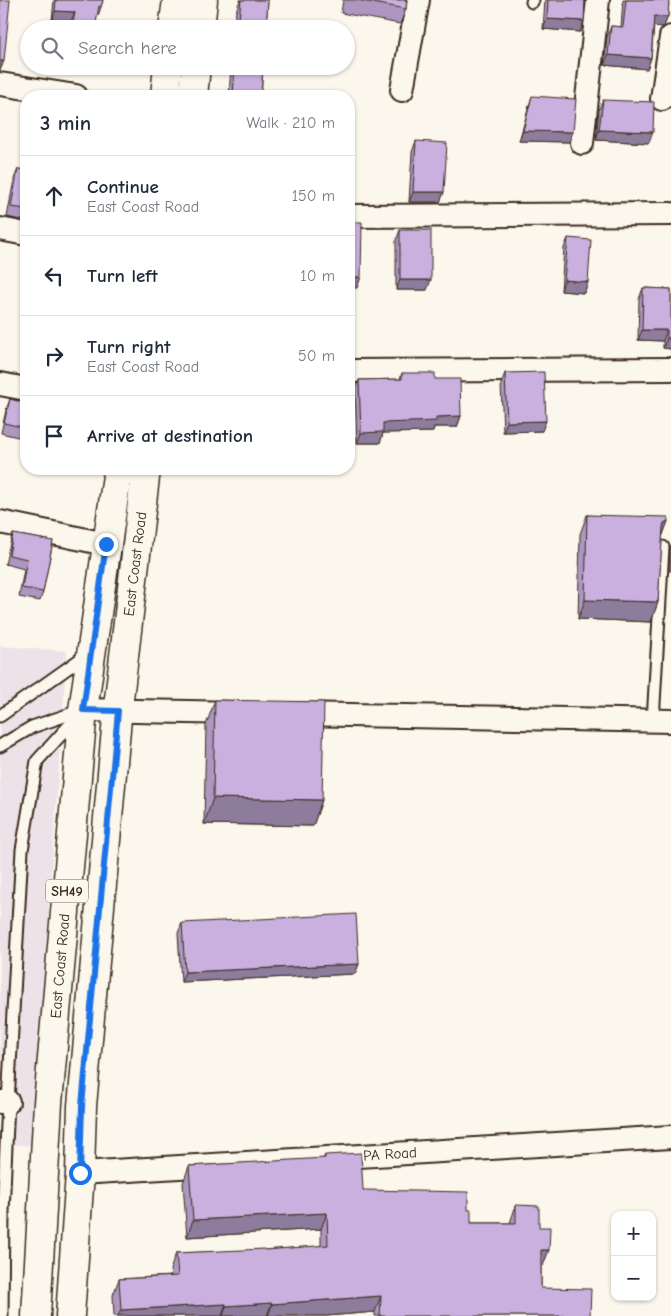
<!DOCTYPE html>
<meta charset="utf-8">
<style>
body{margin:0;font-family:"Comic Neue",sans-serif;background:#f2f2f3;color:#1f2937}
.controls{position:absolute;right:15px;bottom:15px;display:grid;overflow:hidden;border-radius:10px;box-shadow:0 1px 4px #0004}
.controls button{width:45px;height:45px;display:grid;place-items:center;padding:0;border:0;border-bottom:1px solid #e0e1e3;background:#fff;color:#1f2937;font:25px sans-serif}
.stop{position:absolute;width:15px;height:15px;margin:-11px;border:4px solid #1a73e8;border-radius:50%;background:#fff}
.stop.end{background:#1a73e8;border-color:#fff;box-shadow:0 1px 5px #0008}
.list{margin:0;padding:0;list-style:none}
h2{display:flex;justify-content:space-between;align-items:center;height:65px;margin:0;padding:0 20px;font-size:21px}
h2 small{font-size:16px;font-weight:400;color:#747a83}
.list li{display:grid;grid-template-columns:32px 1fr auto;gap:15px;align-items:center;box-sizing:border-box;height:80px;padding:0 20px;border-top:1px solid #e0e1e3}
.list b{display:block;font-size:19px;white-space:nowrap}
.list p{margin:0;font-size:16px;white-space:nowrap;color:#747a83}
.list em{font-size:16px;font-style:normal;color:#747a83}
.icon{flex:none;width:28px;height:28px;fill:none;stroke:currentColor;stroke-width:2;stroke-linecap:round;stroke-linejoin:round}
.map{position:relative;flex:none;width:671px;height:1316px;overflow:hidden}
.search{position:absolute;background:#fff;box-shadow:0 1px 4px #0004;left:20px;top:20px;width:335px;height:55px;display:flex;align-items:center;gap:12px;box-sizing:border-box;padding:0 18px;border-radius:28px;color:#747a83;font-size:19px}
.panel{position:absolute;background:#fff;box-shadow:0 1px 4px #0004;left:20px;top:90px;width:335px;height:385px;border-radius:20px}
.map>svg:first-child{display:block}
</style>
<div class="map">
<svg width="671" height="1316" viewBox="0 0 671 1316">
<rect width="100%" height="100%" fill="#fbf7ec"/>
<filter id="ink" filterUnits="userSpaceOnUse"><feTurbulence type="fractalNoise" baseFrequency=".02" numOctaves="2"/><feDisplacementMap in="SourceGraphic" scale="10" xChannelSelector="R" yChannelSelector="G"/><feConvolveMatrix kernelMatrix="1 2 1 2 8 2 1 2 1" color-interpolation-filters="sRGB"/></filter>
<g filter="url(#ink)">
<polygon fill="#ece2e8" points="0,646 67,651 32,1146 0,1143"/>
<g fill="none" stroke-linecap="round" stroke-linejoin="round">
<g stroke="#3b2a1e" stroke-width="15">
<g id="service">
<polyline points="532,2 533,0"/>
<polyline points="0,716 89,653"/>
<polyline points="653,721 663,547"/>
<polyline points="0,746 32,727 82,710"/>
<polyline points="2,1316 3,1212 8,1102 22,850 37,761 77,717"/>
</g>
</g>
<g stroke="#3b2a1e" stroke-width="26">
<g id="minor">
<polyline points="0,84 76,96"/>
<polyline points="402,90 418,0"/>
<polyline points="662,99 671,37"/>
<polyline points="582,143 598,0"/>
<polyline points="349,216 671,214"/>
<polyline points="0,229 26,234"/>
<polyline points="349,371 671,369"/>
<polyline points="0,384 26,389"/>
<polyline points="0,522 106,544"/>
<polyline points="83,710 240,713"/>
<polyline points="294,714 671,721"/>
<polyline points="0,1102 8,1102"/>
<polyline points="80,1173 671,1137"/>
</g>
</g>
<g stroke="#3b2a1e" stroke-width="31">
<g id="primary">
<polyline points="173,29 177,0"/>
<polyline points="200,29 203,0"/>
<polyline points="165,96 168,66"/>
<polyline points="193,96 196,66"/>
<polyline points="36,1316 48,1103 83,710 118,469"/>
<polyline points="70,1316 80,1173 82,1106 118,707 146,469"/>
</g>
</g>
<use href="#service" stroke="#fbf7ec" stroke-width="11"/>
<use href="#minor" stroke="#fbf7ec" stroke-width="22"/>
<use href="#primary" stroke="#fbf7ec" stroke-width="28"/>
</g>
<g fill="#ad97c0" stroke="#3b2a1e">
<polygon points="54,0 103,0 101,7 98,16 97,15 95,29 70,29 71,21 52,20"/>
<polygon points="240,0 268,0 266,29 234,29 236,11"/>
<polygon points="343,0 407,0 406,9 400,24 341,13"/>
<polygon points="545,0 585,0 580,32 543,29"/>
<polygon points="623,0 669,0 668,16 664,26 663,27 654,26 651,58 647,69 604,65 607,37 611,26 621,27"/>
<polygon points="231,66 263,66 261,96 229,96"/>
<polygon points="532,96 569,142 519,141 529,106"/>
<polygon points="603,100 649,143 596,140 599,110"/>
<polygon points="416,141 444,192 440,202 409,202 412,152"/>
<polygon points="18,169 26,170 26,221 7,217 14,179"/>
<polygon points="400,230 427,290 396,290 396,241"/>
<polygon points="568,238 588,282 584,293 561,291 564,248"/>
<polygon points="643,288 671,289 671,349 663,348 663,341 638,340 639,299"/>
<polygon points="402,373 435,379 461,416 457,427 434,427 433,432 383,433 380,443 357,443 355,390 359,380 400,379"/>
<polygon points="505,373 542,431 503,432 501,384"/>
<polygon points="10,399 26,403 26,439 1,433 6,410"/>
<polygon points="587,515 668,521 662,537 658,602 651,622 578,619 580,534"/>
<polygon points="13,534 53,541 43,592 40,601 19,597 24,569 5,564 10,543"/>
<polygon points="671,545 671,571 669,571 670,547"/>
<polygon points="215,700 322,800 313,826 204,824 206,725"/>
<polygon points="182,923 359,964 355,974 181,982 178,933"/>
<polygon points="325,1155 363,1190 468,1210 471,1223 510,1223 516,1205 539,1227 543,1266 541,1266 541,1288 590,1316 375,1316 375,1312 327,1316 114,1316 113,1295 119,1279 171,1276 170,1270 176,1253 265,1250 321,1246 321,1229 187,1237 183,1183 189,1166 323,1159"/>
</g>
<g fill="#8d7b9c" stroke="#3b2a1e">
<polygon points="55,11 75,12 71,21 52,20"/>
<polygon points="654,16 668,16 664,26 663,27 651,26"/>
<polygon points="547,19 584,21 580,32 543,29"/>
<polygon points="608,55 651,58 647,69 604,65"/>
<polygon points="0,61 4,61 0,71"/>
<polygon points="599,130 653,132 649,143 596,140"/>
<polygon points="523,131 573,132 569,142 519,141"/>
<polygon points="413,192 444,192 440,202 409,202"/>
<polygon points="349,277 361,277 357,288 349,288"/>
<polygon points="400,280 431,280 427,290 396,290"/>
<polygon points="564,280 588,282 584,293 561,291"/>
<polygon points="642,330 667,330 663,341 638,340"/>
<polygon points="667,338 671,338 671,349 663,348"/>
<polygon points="461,416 457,427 434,427 433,432 383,433 380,443 357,443 361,433 383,423 436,417"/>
<polygon points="546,421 542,431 503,432 507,422"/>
<polygon points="668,521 661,540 657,543 664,523"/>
<polygon points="585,600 658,602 651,622 578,619"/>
<polygon points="213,798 322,800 313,826 204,824"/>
<polygon points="359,964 355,974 181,982 185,972"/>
<polygon points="327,1213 321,1229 187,1237 193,1220"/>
<polygon points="541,1250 549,1250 543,1266 535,1266"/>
<polygon points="381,1296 375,1312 327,1316 268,1316 272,1304"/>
<polygon points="272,1303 267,1316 223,1316 226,1306"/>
<polygon points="226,1304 222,1316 118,1316 121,1310"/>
</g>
<g fill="#c9b0df" stroke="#3b2a1e">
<polygon points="0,0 10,0 4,61 0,61"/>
<polygon points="56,0 103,0 101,7 99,6 95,29 72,29 75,12 55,11"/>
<polygon points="241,0 268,0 266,29 238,29"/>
<polygon points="357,0 407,0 406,9"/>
<polygon points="548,0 585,0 584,21 547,19"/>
<polygon points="626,0 669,0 668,16 666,17 654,16 651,58 608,55 611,26 623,27"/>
<polygon points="235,66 263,66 261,96 233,96"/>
<polygon points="43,95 54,96 43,96"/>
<polygon points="532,96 576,99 573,132 523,131"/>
<polygon points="603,100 654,102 653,132 599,130"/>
<polygon points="416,141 447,143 444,192 413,192"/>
<polygon points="18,169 26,170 26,209 11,207"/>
<polygon points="349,222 362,222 361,277 349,277"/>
<rect x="400" y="230" width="31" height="50"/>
<polygon points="568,238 591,240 588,282 564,280"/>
<polygon points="643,288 671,289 671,338 667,338 667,330 642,330"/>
<polygon points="544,372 546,421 507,422 505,373"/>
<polygon points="402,373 435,373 435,379 460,379 461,416 436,417 436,421 383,423 383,432 361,433 359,380 402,379"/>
<polygon points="10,399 26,403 26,428 4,423"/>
<polygon points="587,515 668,517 668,521 664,523 663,527 658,602 585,600"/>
<polygon points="13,534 53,541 43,592 22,588 27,559 9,555"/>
<polygon points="215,700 324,702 322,800 213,798"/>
<polygon points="356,914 359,964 185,972 182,923"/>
<polygon points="361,1153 363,1190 468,1192 468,1210 471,1210 471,1223 516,1223 516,1205 539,1206 539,1227 550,1227 549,1250 541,1250 541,1288 591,1289 590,1316 380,1316 381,1296 272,1304 272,1303 226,1306 226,1304 121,1310 119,1279 178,1276 176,1253 265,1249 265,1250 328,1245 327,1213 193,1220 189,1166 325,1158 325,1155"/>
</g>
</g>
<g fill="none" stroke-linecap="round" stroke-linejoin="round" filter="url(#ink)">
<polyline stroke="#1a73e8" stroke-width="6" points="80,1173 82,1106 118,711 83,710 106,544"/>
</g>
<g text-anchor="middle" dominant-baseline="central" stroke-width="4" stroke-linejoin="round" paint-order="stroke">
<rect fill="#fbf7ec" stroke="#75685c" stroke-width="1" x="46" y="879.5" width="42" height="23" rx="4"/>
<g font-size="14" font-weight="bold" fill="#3b2a1e">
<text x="67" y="891">SH49</text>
</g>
<g font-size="15" fill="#3b2a1e" stroke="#fbf7ec">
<text transform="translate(135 564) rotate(-83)">East Coast Road</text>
<text transform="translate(60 966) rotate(-85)">East Coast Road</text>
<text transform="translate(390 1154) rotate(-4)">PA Road</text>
</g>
</g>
</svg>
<div class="controls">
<button>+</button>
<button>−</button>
</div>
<div class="stop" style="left:80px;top:1173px"></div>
<div class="stop end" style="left:106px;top:544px"></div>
<div class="search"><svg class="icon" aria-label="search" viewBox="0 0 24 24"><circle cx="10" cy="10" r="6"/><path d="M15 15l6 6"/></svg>Search here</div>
<section class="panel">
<h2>3 min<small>Walk · 210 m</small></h2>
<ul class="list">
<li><svg class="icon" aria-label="ahead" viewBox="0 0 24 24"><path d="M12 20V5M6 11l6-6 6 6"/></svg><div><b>Continue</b><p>East Coast Road</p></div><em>150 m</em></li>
<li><svg class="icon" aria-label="left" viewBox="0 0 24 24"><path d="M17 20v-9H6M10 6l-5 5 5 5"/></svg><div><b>Turn left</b></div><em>10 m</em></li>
<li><svg class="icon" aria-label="right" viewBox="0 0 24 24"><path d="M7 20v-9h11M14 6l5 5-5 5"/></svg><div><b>Turn right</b><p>East Coast Road</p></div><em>50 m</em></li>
<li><svg class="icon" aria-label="arrive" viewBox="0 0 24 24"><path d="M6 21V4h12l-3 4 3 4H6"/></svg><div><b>Arrive at destination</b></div></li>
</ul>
</section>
</div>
